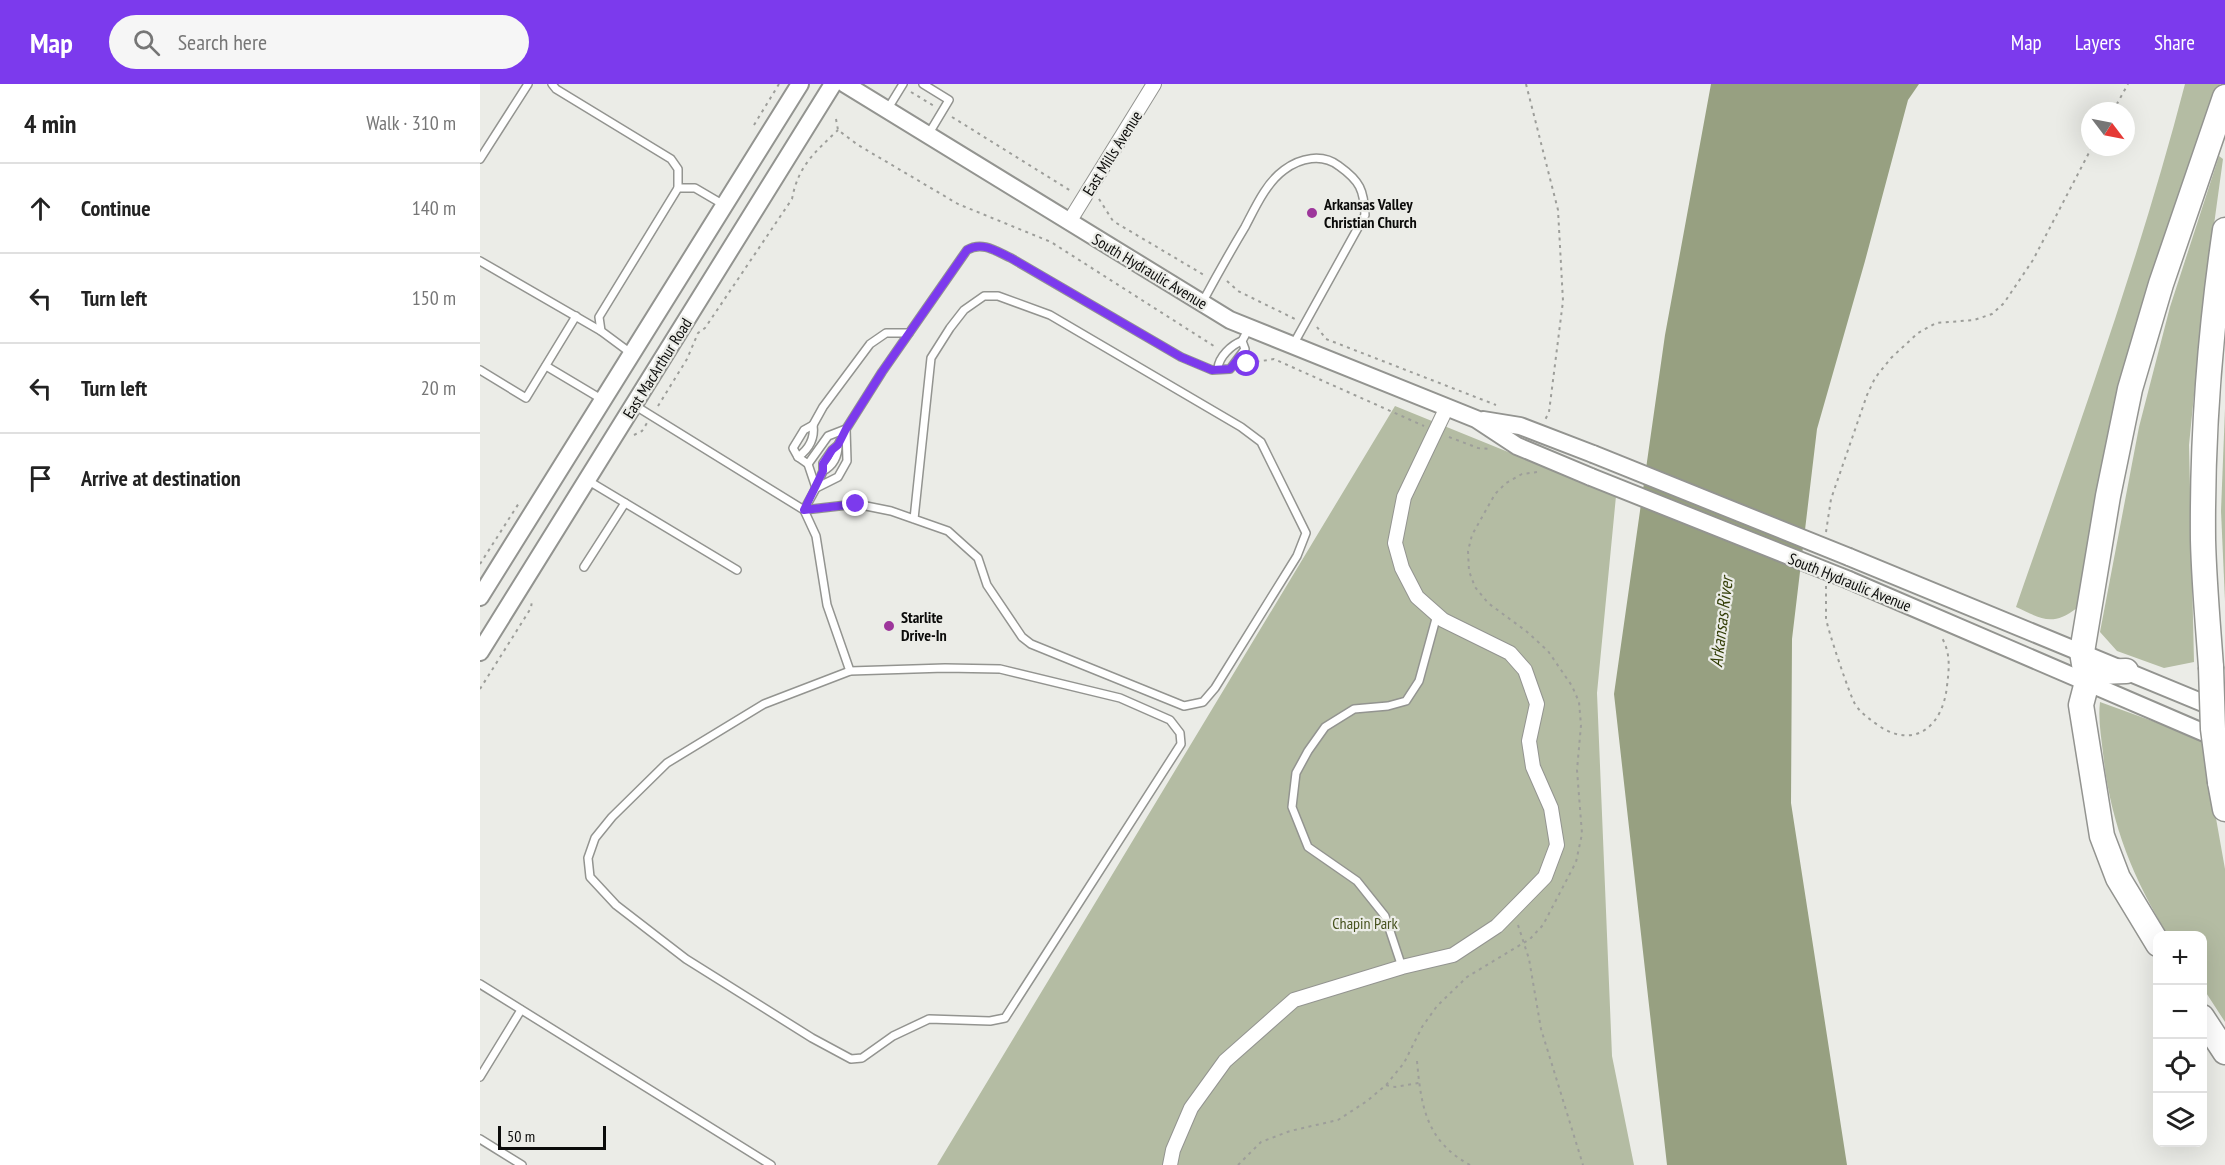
<!DOCTYPE html>
<meta charset="utf-8">
<style>
body{margin:0;font-family:"PT Sans Narrow",sans-serif;background:#f6f6f6;color:#222}
.controls{position:absolute;right:18px;bottom:18px;display:grid;overflow:hidden;border-radius:12px;box-shadow:0 6px 24px #0002}
.controls button{width:54px;height:54px;display:grid;place-items:center;padding:0;border:0;border-bottom:2px solid #e0e0e0;background:#fff;color:#222;font:30px sans-serif}
.compass{position:absolute;left:1601px;top:18px;width:54px;height:54px;border-radius:50%;background:#fff;box-shadow:0 6px 24px #0002;rotate:122deg}
.scale{position:absolute;left:18px;bottom:15px;width:108px;box-sizing:border-box;padding-left:6px;border:3px solid #0b0b0a;border-top:0;font-size:16px;line-height:21px;white-space:nowrap;color:#0b0b0a;-webkit-text-stroke:4px #ebece7;paint-order:stroke}
.stop{position:absolute;width:18px;height:18px;margin:-14px;border:4px solid #7c3aed;border-radius:50%;background:#fff}
.stop.end{background:#7c3aed;border-color:#fff;box-shadow:0 2px 6px #0008}
.list{margin:0;padding:0;list-style:none}
h2{display:flex;justify-content:space-between;align-items:center;height:78px;margin:0;padding:0 24px;font-size:26px}
h2 small{font-size:20px;font-weight:400;color:#767676}
.list li{display:grid;grid-template-columns:39px 1fr auto;gap:18px;align-items:center;box-sizing:border-box;height:90px;padding:0 24px;border-top:2px solid #e0e0e0}
.list b{display:block;font-size:22px;white-space:nowrap}
.list em{font-size:20px;font-style:normal;color:#767676}
.icon{flex:none;width:33px;height:33px;fill:none;stroke:currentColor;stroke-width:2;stroke-linecap:round;stroke-linejoin:round}
.map{position:relative;flex:none;width:1745px;height:1081px;overflow:hidden}
header{display:flex;align-items:center;gap:36px;box-sizing:border-box;height:84px;padding:0 30px;background:#7c3aed;color:#fff}
header strong{font-size:28px}
nav{display:flex;gap:33px;margin-inline-start:auto;font-size:21px}
.search{width:420px;height:54px;background:#f6f6f6;display:flex;align-items:center;gap:15px;box-sizing:border-box;padding:0 21px;border-radius:33px;color:#767676;font-size:22px}
main{display:flex}
aside{flex:1;background:#fff}
.map>svg:first-child{display:block}
</style>
<header>
<strong>Map</strong>
<div class="search"><svg class="icon" aria-label="search" viewBox="0 0 24 24"><circle cx="10" cy="10" r="6"/><path d="M15 15l6 6"/></svg>Search here</div>
<nav><a>Map</a><a>Layers</a><a>Share</a></nav>
</header>
<main>
<aside>
<h2>4 min<small>Walk · 310 m</small></h2>
<ul class="list">
<li><svg class="icon" aria-label="ahead" viewBox="0 0 24 24"><path d="M12 20V5M6 11l6-6 6 6"/></svg><div><b>Continue</b></div><em>140 m</em></li>
<li><svg class="icon" aria-label="left" viewBox="0 0 24 24"><path d="M17 20v-9H6M10 6l-5 5 5 5"/></svg><div><b>Turn left</b></div><em>150 m</em></li>
<li><svg class="icon" aria-label="left" viewBox="0 0 24 24"><path d="M17 20v-9H6M10 6l-5 5 5 5"/></svg><div><b>Turn left</b></div><em>20 m</em></li>
<li><svg class="icon" aria-label="arrive" viewBox="0 0 24 24"><path d="M6 21V4h12l-3 4 3 4H6"/></svg><div><b>Arrive at destination</b></div></li>
</ul>
</aside>
<div class="map">
<svg width="1745" height="1081" viewBox="0 0 1745 1081">
<rect width="100%" height="100%" fill="#ebece7"/>
<g fill="#b4bca3">
<path d="M1705,0H1740L1698,120L1597,524C1572,543 1562,535 1536,523C1596,350 1659,177 1705,0Z"/>
<polygon points="1739,72 1743,75 1723,221 1709,361 1714,578 1684,584 1637,567 1620,548 1659,343 1690,223"/>
<polygon points="915,322 1136,412 1117,609 1132,972 1154,1081 457,1081"/>
<polygon points="1745,325 1745,517 1741,427"/>
<path d="M1620,618L1722,655L1745,785V938L1723,904L1722,852L1688,851C1652,793 1630,737 1623,669C1621,651 1618,635 1620,618Z"/>
</g>
<polygon fill="#97a081" points="1231,0 1439,0 1428,16 1385,177 1337,345 1312,555 1311,719 1367,1081 1187,1081 1134,610 1185,251"/>
<g fill="none" stroke-linecap="round" stroke-linejoin="round">
<g stroke="#939490" stroke-width="10">
<g id="service">
<polyline points="72,0 76,5 191,75 198,85 198,104"/>
<polyline points="443,0 469,16 448,51"/>
<polyline points="407,26 423,0"/>
<polyline points="0,75 48,0"/>
<polyline points="0,177 121,247"/>
<path d="M722,219C736,193 750,168 765,143C775,124 786,99 804,86C820,74 842,69 859,82C880,97 884,106 885,131L813,261"/>
<polyline points="152,270 121,247 119,233 198,104 215,104 244,121"/>
<polyline points="66,282 123,316"/>
<path d="M738,284C739,273 751,261 762,257"/>
<polyline points="0,286 46,314 96,232"/>
<polyline points="154,321 324,426 336,452 347,521 370,587"/>
<path d="M318,373C329,365 335,355 333,341"/>
<polyline points="328,380 318,373 313,364 324,346 333,341 343,323 390,260 406,249 429,249"/>
<path d="M343,387C354,381 358,373 358,361"/>
<polyline points="107,396 257,486"/>
<polyline points="336,404 328,380 348,352 366,345"/>
<polyline points="336,404 343,387 343,379 352,366 358,361 365,347"/>
<polyline points="324,426 376,420 411,427 468,447 498,474 507,501 542,553 551,560 704,622 723,618 735,604 817,472 826,449 781,358 761,343 570,231 518,212 504,212 484,226 470,244 451,274 434,435"/>
<path d="M324,426L336,404L358,393L367,377L366,345L402,288L487,166C502,157 516,167 531,174L701,273L732,286L750,285L765,265L762,257L769,244"/>
<polyline points="104,483 145,419"/>
<polygon points="465,584 520,585 640,614 690,636 700,649 701,660 525,934 510,937 449,935 413,952 382,974 371,975 332,954 206,875 136,821 110,793 108,774 115,754 132,733 187,679 284,620 370,587"/>
<polyline points="922,883 905,832 877,797 828,763 812,723 816,689 828,667 845,643 874,625 908,622 926,617 939,597 957,531"/>
<polyline points="0,900 291,1081"/>
<polyline points="0,993 41,926"/>
<polyline points="0,1055 42,1081"/>
</g>
</g>
<g stroke="#939490" stroke-width="16">
<g id="minor">
<polyline points="589,138 674,0"/>
<polyline points="690,1081 693,1066 711,1024 745,977 814,916 922,883 973,871 1017,842 1065,793 1077,761 1071,724 1053,683 1049,657 1057,620 1045,586 1030,569 963,536 937,513 922,484 915,459 924,413 967,323"/>
</g>
</g>
<g stroke="#939490" stroke-width="20">
<g id="tertiary">
<polyline points="365,0 750,236 996,335 1037,362 1111,393"/>
<polyline points="1003,336 1040,342 1113,370"/>
<polyline points="1369,473 1745,628"/>
<polyline points="1369,496 1741,656"/>
<polyline points="0,513 320,0"/>
<polyline points="0,568 353,0"/>
</g>
</g>
<g stroke="#939490" stroke-width="27">
<g id="motorway">
<path d="M1731,583C1728,541 1724,498 1723,456C1722,353 1730,248 1745,146"/>
<polyline points="1607,598 1619,588 1646,587"/>
<polyline points="1740,698 1745,725"/>
<polyline points="1678,860 1638,794 1622,752 1601,621 1607,598 1602,568 1628,412 1650,305 1681,200 1745,13"/>
<polyline points="1722,933 1745,968"/>
</g>
</g>
<g stroke="#9d9e9a" stroke-width="2" stroke-dasharray="3 4.5" stroke-linecap="butt">
<polyline points="1046,0 1078,126 1083,217 1069,328 1065,336"/>
<polyline points="431,8 454,22"/>
<polyline points="1633,27 1648,0"/>
<polyline points="472,33 591,107"/>
<polyline points="356,35 358,46 378,61 478,120 571,158 737,264"/>
<polyline points="274,41 299,0"/>
<polyline points="619,115 633,137 724,191"/>
<polyline points="747,197 758,207 815,235"/>
<polyline points="837,243 846,255 1016,321"/>
<polyline points="769,279 794,275 944,342"/>
<path d="M178,322L207,275L218,249L225,244L312,115C318,82 335,68 358,46"/>
<polyline points="154,351 162,347 167,339"/>
<polyline points="969,353 998,364 1012,365"/>
<polyline points="1346,448 1351,415 1387,311 1395,294 1411,274 1438,249 1456,239 1494,236 1512,230 1524,219 1553,176 1612,63"/>
<polyline points="0,480 39,419"/>
<path d="M1346,502C1346,513 1346,524 1346,534C1347,544 1370,612 1375,620C1381,630 1390,635 1399,642C1436,666 1463,641 1467,602C1469,585 1471,570 1462,554"/>
<polyline points="0,605 51,524 52,516"/>
<polyline points="1038,841 1049,875 1061,945 1103,1081"/>
<path d="M937,977C941,1022 946,1057 990,1081"/>
<polyline points="906,1001 915,1003 939,999"/>
<polyline points="758,1081 781,1058 810,1047 858,1036 887,1017 906,1001 924,979 942,943 957,922 987,893 1050,855 1063,841 1096,778 1102,750 1097,686 1101,641 1099,618 1092,602 1068,567 1046,547 1008,519 995,503 989,487 988,467 992,451 1015,410 1026,399 1042,390 1057,388"/>
</g>
<use href="#service" stroke="#fff" stroke-width="7"/>
<use href="#minor" stroke="#fff" stroke-width="14"/>
<use href="#tertiary" stroke="#fff" stroke-width="16"/>
<use href="#motorway" stroke="#fff" stroke-width="24"/>
<g stroke="#939490" stroke-width="20" stroke-linecap="butt">
<g id="tertiary-bridge">
<polyline points="1113,370 1369,473"/>
<polyline points="1111,393 1369,496"/>
</g>
</g>
<g stroke="#939490" stroke-width="27" stroke-linecap="butt">
<polyline id="motorway-bridge" points="1731,583 1733,645 1740,698"/>
</g>
<use href="#tertiary-bridge" stroke="#fff" stroke-width="16"/>
<use href="#motorway-bridge" stroke="#fff" stroke-width="24"/>
</g>
<g fill="none" stroke-linecap="round" stroke-linejoin="round">
<path stroke="#7c3aed" stroke-width="8" d="M376,420L324,426L343,387V380L352,366L358,361L366,345L402,288L487,166C502,157 516,167 531,174L701,273L732,286L750,285L758,275L767,280"/>
</g>
<g fill="#9d369b" stroke="#ebece7" stroke-width="2">
<circle cx="832" cy="129" r="6"/>
<circle cx="409" cy="542" r="6"/>
</g>
<g text-anchor="middle" dominant-baseline="central" stroke-width="4.5" stroke-linejoin="round" paint-order="stroke">
<g font-size="16" fill="#0b0b0a" stroke="#ebece7">
<text transform="translate(632 69) rotate(-58)">East Mills Avenue</text>
<text transform="translate(670 187) rotate(31)">South Hydraulic Avenue</text>
<text transform="translate(177 284) rotate(-58)">East MacArthur Road</text>
<text transform="translate(1370 498) rotate(22)">South Hydraulic Avenue</text>
</g>
<g font-size="16" font-weight="bold" fill="#0b0b0a" stroke="#ebece7" text-anchor="start">
<text x="844" y="120">Arkansas Valley<tspan x="844" dy="18">Christian Church</tspan></text>
<text x="421" y="533">Starlite<tspan x="421" dy="18">Drive-In</tspan></text>
</g>
<g font-size="16" fill="#46521e" stroke="#ebece7">
<text x="885" y="839">Chapin Park</text>
</g>
<g font-size="18" font-style="italic" fill="#343f08" stroke="#ebece7">
<text transform="translate(1241 538) rotate(-83)">Arkansas River</text>
</g>
</g>
</svg>
<div class="controls">
<button>+</button>
<button>−</button>
<button><svg class="icon" aria-label="locate" viewBox="0 0 24 24"><circle cx="12" cy="12" r="6"/><path d="M12 2v4M12 18v4M2 12h4M18 12h4"/></svg></button>
<button><svg class="icon" aria-label="layers" viewBox="0 0 24 24"><path d="M12 4l9 5-9 5-9-5zM3 14l9 5 9-5"/></svg></button>
</div>
<svg class="compass" viewBox="-18 -18 36 36"><path d="M0-13l5 13h-10z" fill="#e53935"/><path d="M0 13l5-13h-10z" fill="#767676"/></svg>
<div class="scale">50 m</div>
<div class="stop" style="left:767px;top:280px"></div>
<div class="stop end" style="left:376px;top:420px"></div>
</div>
</main>
